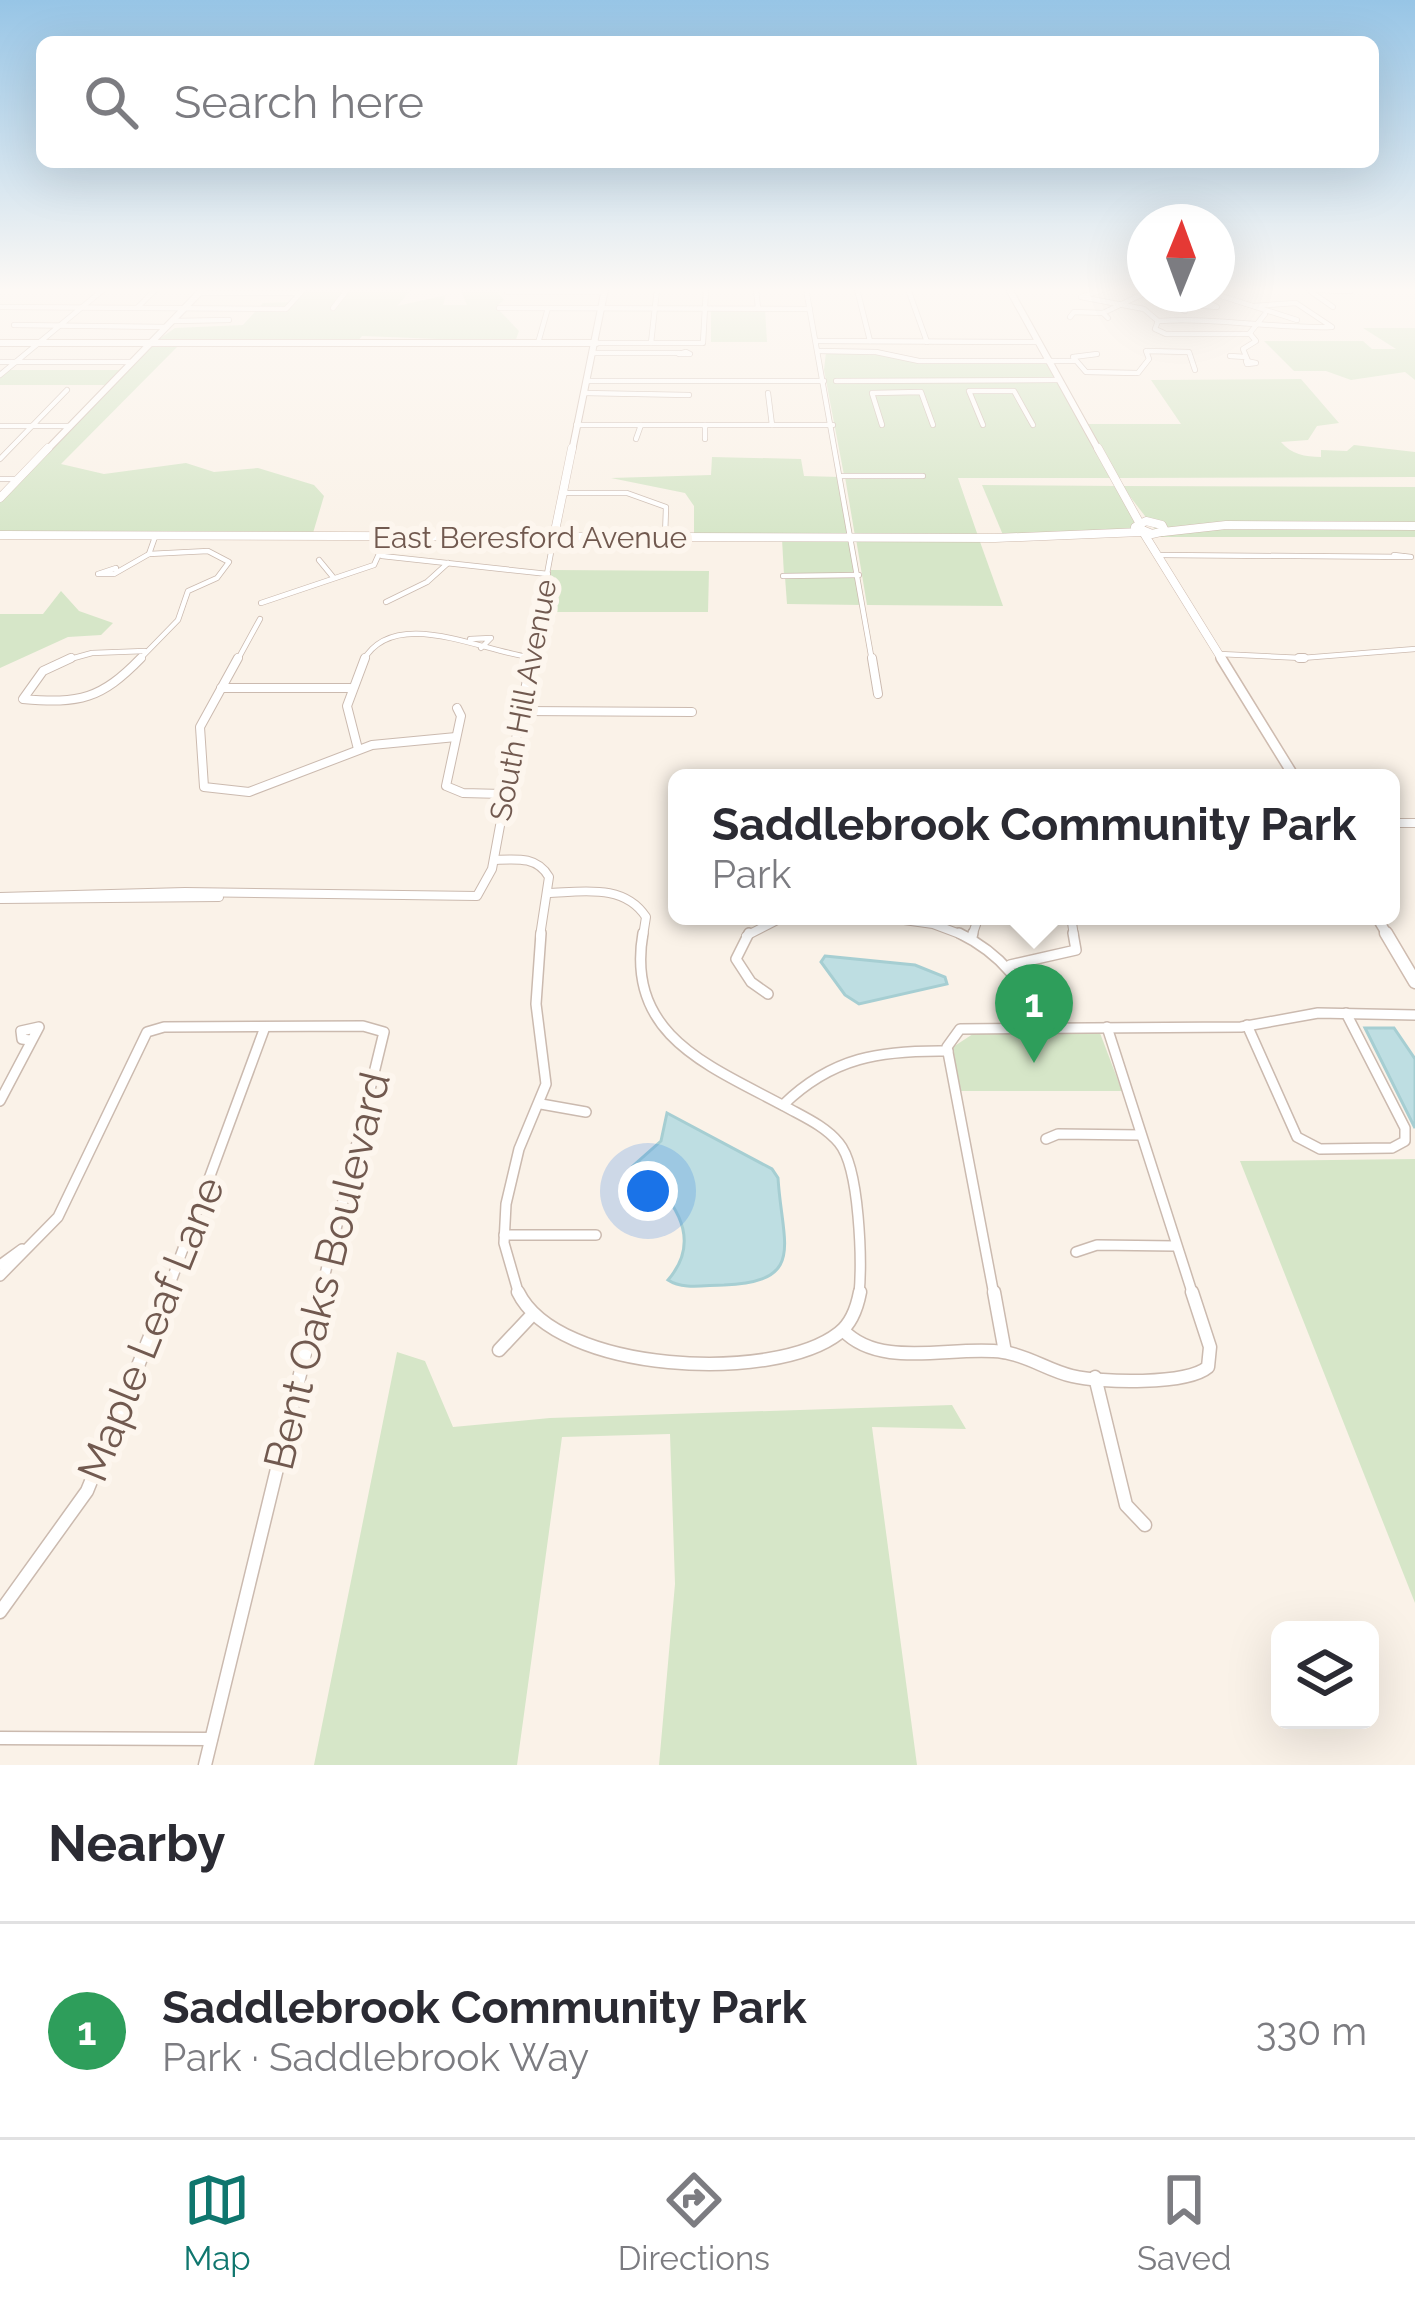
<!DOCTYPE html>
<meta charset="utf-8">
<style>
body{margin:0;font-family:Raleway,sans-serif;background:#f2f2f3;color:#2b2b33}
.controls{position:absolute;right:36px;bottom:36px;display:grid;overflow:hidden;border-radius:18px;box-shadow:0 12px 48px #0002}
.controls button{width:108px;height:108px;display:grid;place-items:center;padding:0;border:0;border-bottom:3px solid #e1e1e2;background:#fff;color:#2b2b33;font:60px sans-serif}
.compass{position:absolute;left:1127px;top:204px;width:108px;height:108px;border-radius:50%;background:#fff;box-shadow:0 12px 48px #0002;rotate:1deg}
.you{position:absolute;left:648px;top:1191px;width:42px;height:42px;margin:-30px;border:9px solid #fff;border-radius:50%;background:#1a73e8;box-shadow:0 0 0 18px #1a73e833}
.badge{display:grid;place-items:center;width:78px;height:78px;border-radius:50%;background:#0f766e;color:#fff;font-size:39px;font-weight:700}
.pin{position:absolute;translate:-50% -99px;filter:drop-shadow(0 3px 6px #0008)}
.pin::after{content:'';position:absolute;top:63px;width:42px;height:36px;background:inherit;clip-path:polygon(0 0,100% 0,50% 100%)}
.popup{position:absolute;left:668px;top:769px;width:732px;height:156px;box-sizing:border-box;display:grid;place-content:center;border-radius:18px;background:#fff;filter:drop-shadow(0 3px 9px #0005);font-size:39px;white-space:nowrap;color:#7c7c81}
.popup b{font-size:45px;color:#2b2b33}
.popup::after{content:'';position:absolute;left:50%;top:100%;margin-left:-24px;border:24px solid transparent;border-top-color:#fff}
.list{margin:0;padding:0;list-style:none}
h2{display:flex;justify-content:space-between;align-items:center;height:156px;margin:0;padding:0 48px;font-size:51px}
h2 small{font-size:39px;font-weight:400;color:#7c7c81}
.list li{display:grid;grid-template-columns:78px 1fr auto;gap:36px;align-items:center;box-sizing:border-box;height:216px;padding:0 48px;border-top:3px solid #e1e1e2}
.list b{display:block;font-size:45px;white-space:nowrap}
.list p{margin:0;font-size:39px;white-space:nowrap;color:#7c7c81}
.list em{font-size:39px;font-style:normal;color:#7c7c81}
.icon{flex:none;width:66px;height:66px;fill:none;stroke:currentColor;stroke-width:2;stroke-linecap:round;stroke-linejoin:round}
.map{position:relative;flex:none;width:1415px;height:1765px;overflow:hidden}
.search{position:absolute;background:#fff;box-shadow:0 12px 48px #0002;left:36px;right:36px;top:36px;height:132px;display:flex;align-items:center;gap:30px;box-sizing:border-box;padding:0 42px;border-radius:18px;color:#7c7c81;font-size:45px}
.sheet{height:372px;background:#fff}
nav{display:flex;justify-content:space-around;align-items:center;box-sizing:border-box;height:168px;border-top:3px solid #e1e1e2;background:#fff;font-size:33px;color:#7c7c81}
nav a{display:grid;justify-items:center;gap:6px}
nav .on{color:#0f766e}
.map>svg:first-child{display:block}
</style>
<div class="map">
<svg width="1415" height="1765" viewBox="0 0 1415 1765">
<rect width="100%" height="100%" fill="#faf2e8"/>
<g fill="#d6e6c8">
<polygon points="308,289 412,289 397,306 446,295 443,305 467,305 460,289 504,289 498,292 504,300 496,307 519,331 515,342 362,336 357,342 180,344 61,464 104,474 186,463 214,472 258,468 314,485 324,496 313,533 0,533 0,500 152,344 175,328 243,325 263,303 293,302 290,308"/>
<polygon points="711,309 765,309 767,342 711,342"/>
<polygon points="1363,328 1415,328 1415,380 1405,372 1351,380 1326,371 1294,371 1264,341 1363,341 1372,349 1396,349"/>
<polygon points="826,352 867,352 904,360 1046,361 1113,478 958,478 978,536 855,536 845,477 925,476 844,475 824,370"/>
<polygon points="10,370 122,370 108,385 0,385 0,376"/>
<path d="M1301,379L1339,423L1317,426L1308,440L1281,442C1291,454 1305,457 1321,457V450L1347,451L1354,445L1415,452V477L1117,478L1085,424H1181L1151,380Z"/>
<polygon points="712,457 801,459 804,476 840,477 850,535 694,534 694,506 685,493 611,478 711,475"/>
<polygon points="982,485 1118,486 1146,535 1003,535"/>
<polygon points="1122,486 1415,487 1415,537 1161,537"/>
<polygon points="782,539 851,539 857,574 784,575"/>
<polygon points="856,539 979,539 1003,606 867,605"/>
<polygon points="551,570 709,571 708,612 543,612"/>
<polygon points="785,577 857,577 862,605 787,604"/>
<polygon points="61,591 79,611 113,623 101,635 68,637 0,668 0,614 43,614"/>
<polygon points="976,1032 1100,1033 1122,1091 959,1091 953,1047"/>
<polygon points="1415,1159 1415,1603 1240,1161"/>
<polygon points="397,1352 425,1361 453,1427 550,1418 952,1405 966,1429 872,1427 917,1765 659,1765 675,1584 670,1434 562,1437 517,1765 314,1765"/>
</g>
<g fill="#bedee2" stroke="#a6ced2" stroke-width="3">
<polygon points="825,956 915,965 945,977 947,984 859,1004 845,995 821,962"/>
<polygon points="1365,1028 1394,1028 1415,1059 1415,1128"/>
<path d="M667,1113L772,1169L778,1178C782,1244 807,1282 724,1285C705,1285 683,1290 668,1280C706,1236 670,1193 633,1166L661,1141Z"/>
</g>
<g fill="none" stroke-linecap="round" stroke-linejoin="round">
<g stroke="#cbbaaf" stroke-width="6">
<g id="street-far3">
<polyline points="756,289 758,308"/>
<polyline points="806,289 872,661"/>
<polyline points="857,289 870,341"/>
<polyline points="908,289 927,342"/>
<path d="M1106,289L1081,297L1144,309L1158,321C1218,317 1273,329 1332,327L1296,303L1254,306"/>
<polyline points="1309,290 1351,291"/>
<polyline points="1310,291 1333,307"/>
<polyline points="507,292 605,292"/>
<polyline points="200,293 300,293"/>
<polyline points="1168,294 1166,302 1185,311"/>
<polyline points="1185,294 1193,305 1217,307 1188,294"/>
<polyline points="1215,294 1297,320"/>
<polyline points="0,307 286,309 304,289"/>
<polyline points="138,307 156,289"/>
<polyline points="333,308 348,289"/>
<polyline points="499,308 810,309"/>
<polyline points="1070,317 1074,312 1103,313"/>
<polyline points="1108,318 1103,313 1145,293"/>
<polyline points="173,321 229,320"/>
<polyline points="1158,321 1155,329 1166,334 1249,334 1265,314"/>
<polyline points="14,325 167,327"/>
<polyline points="816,341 1038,342"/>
<polyline points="538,343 548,308"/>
<polyline points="596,343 703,343 706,289"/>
<polyline points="651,343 657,289"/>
<polyline points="818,351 876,352 919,361 1075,361"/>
<polygon points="686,352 690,354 679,354"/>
<polyline points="593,353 680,353"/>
<polyline points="1097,354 1073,357 1086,372 1138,373 1149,359 1146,351 1189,352 1195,370"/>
<polyline points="1230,356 1246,357"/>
<polygon points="1246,361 1256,363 1247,364"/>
<polyline points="1248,361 1243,349 1256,341 1251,335"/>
<polyline points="0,362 132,362"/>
<polyline points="0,375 104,289"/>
<polyline points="586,381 824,381"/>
<polyline points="836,381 1057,380"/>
<polyline points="584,393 689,395"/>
<polyline points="768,393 772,425"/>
<polyline points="576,425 833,425"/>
<polyline points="705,425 705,439"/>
<polyline points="882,425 872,393 921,392 933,425"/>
<polyline points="983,425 969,391 1014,391 1033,425"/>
<polyline points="0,426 70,426"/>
<polyline points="636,439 641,425"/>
<polyline points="0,459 67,390"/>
<polyline points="842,476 923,476"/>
<polyline points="0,479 18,479"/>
<polyline points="564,493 627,493 666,507 665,537"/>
<polyline points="1161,555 1411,557 1394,555"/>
<polyline points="382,556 548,574"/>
<polyline points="319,560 333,577"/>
<polyline points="116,568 98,574 114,574 149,554 155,537"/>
<polyline points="783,576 859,575"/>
<polyline points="386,602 427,582 448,563"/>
<polyline points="261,603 374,565 387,536"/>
<polyline points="470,639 491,638 481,648"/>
<polyline points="1220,654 1302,658 1415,649"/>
<polyline points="63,661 92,653 145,651"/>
<polyline points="138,661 178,620 188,591 217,578 229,562 208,551 149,554"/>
<polyline points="237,661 260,619"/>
<path d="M363,661C394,605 483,652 530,657"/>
<polyline points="531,661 554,536"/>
</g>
</g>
<g stroke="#cbbaaf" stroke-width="10">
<g id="street-far2">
<path d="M71,658L43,671L23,699C80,704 101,699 141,658"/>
<polyline points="238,658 200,727 204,787 249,792 372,745 456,737"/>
<polyline points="872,658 878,694"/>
<polyline points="1299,658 1304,658"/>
<polyline points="221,688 350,688"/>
<polyline points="457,708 461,716 446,786 463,793 503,794"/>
<polyline points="522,711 692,712"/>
<polyline points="358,749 347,706 365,658"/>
<polyline points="1391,823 1415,823"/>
<path d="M494,860C516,859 537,856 549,877L540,936"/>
<path d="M547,893C582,892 624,883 646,917L643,936"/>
<polyline points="0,897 185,892 477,896 492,869 531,658"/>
<polyline points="1,899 219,897"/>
<polyline points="875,916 933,924 965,936"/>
<polyline points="1071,916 1074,936"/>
<polyline points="746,936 785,916"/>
<polyline points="972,936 979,916"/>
</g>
</g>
<g stroke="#cbbaaf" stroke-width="12">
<g id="street-far1">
<path d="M643,933C625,1036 710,1066 786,1107C804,1117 825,1126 839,1143C860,1168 862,1262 859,1295"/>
<polyline points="749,933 736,959 751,982 768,994"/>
<path d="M959,933C1002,954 1024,984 1043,1027"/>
<polyline points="972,937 973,933"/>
<polyline points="1010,965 1076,950 1073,933"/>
<polyline points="1247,1025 1297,1137 1320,1149 1392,1148 1405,1141 1405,1128 1346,1013"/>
<polyline points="1107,1027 1193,1295"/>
<polyline points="0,1101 39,1027 21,1031 22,1039 30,1040"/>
<polyline points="541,1104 586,1112"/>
<path d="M783,1105C832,1057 881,1050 948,1051"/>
<polyline points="1046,1139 1058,1134 1141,1135"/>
<polyline points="504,1235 596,1235"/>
<polyline points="1076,1252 1097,1245 1175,1246"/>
<polyline points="0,1265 22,1249"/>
<polyline points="0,1276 58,1217 147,1032 164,1027 363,1026 384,1032 320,1295"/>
<polyline points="166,1295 265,1027"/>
<polyline points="519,1295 504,1243 506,1204 519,1149 546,1084 536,1004 541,933"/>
<polyline points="994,1295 947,1047 960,1029 1241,1027 1318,1013 1415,1015"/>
</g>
</g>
<g stroke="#cbbaaf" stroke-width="15">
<g id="street">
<path d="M518,1292C557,1373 774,1384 839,1333C852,1323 857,1308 860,1292"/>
<polyline points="994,1292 1005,1352"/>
<path d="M843,1330C880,1370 953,1345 1003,1352C1027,1355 1049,1371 1072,1376C1101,1383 1187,1385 1208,1367L1210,1347L1192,1292"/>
<polyline points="499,1350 531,1316"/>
<polyline points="1095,1377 1126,1505 1145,1525"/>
<polyline points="0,1612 87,1491 168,1292"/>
<polyline points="0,1738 211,1739"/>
<polyline points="205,1765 320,1292"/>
</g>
</g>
<g stroke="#cfbcb0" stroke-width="8">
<g id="secondary-far3">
<polyline points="1009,289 1099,451"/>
<polyline points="0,343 596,343"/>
<polyline points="46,451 203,289"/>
<polyline points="572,451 605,289"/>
</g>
</g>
<g stroke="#cfbcb0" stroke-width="9">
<g id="secondary-far2">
<polyline points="1098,448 1139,522"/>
<polyline points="0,498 48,448"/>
<polygon points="1146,521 1162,525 1165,531 1152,534 1135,527"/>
<polyline points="1143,532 1223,661"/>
<polyline points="1163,532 1226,525 1415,526"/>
<polyline points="0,535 995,538 1141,532"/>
<polyline points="554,536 572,448"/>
</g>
</g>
<g stroke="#cfbcb0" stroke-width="12">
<g id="secondary-far1">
<polyline points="1221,658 1295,778"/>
<polyline points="1376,916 1388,936"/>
</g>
</g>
<g stroke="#cfbcb0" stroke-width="15">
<polyline id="secondary" points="1386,933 1415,982"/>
</g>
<use href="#street-far3" stroke="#fff" stroke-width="4.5"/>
<use href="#street-far2" stroke="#fff" stroke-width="8"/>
<use href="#street-far1" stroke="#fff" stroke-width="9"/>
<use href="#street" stroke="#fff" stroke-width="12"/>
<use href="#secondary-far3" stroke="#fff" stroke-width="6"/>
<use href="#secondary-far2" stroke="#fff" stroke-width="8"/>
<use href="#secondary-far1" stroke="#fff" stroke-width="9"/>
<use href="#secondary" stroke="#fff" stroke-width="12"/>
</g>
<linearGradient id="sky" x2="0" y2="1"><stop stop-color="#97c5e6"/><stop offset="0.54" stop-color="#fdf9f5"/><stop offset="1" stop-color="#fdf9f5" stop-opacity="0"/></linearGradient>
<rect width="1415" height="537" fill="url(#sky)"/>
<g text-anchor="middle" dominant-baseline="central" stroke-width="12" stroke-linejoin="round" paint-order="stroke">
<g font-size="30" fill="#71594f" stroke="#fdf6ee">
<text x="530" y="537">East Beresford Avenue</text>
<text transform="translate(523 700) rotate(-79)">South Hill Avenue</text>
</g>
<g font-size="42" fill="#71594f" stroke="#fdf6ee">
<text transform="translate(327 1271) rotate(-76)">Bent Oaks Boulevard</text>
<text transform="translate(151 1329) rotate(-68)">Maple Leaf Lane</text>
</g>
</g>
</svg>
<div class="controls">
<button><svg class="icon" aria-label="layers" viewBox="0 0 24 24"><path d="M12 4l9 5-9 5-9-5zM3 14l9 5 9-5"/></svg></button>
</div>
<svg class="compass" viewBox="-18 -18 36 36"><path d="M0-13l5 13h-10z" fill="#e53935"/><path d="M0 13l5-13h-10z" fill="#7c7c81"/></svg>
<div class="you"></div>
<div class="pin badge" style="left:1034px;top:1063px;background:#2e9e5b">1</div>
<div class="popup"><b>Saddlebrook Community Park</b>Park</div>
<div class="search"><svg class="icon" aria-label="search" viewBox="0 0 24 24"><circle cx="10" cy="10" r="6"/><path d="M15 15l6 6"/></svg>Search here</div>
</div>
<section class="sheet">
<h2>Nearby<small></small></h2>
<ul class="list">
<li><span class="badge" style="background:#2e9e5b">1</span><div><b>Saddlebrook Community Park</b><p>Park · Saddlebrook Way</p></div><em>330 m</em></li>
</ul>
</section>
<nav>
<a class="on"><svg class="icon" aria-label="map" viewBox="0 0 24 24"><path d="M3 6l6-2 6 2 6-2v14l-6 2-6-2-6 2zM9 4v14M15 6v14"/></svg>Map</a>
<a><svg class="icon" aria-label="directions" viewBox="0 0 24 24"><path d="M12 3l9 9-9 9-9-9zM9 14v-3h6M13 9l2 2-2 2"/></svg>Directions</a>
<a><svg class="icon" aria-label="saved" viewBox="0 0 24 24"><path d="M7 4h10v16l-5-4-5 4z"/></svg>Saved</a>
</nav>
